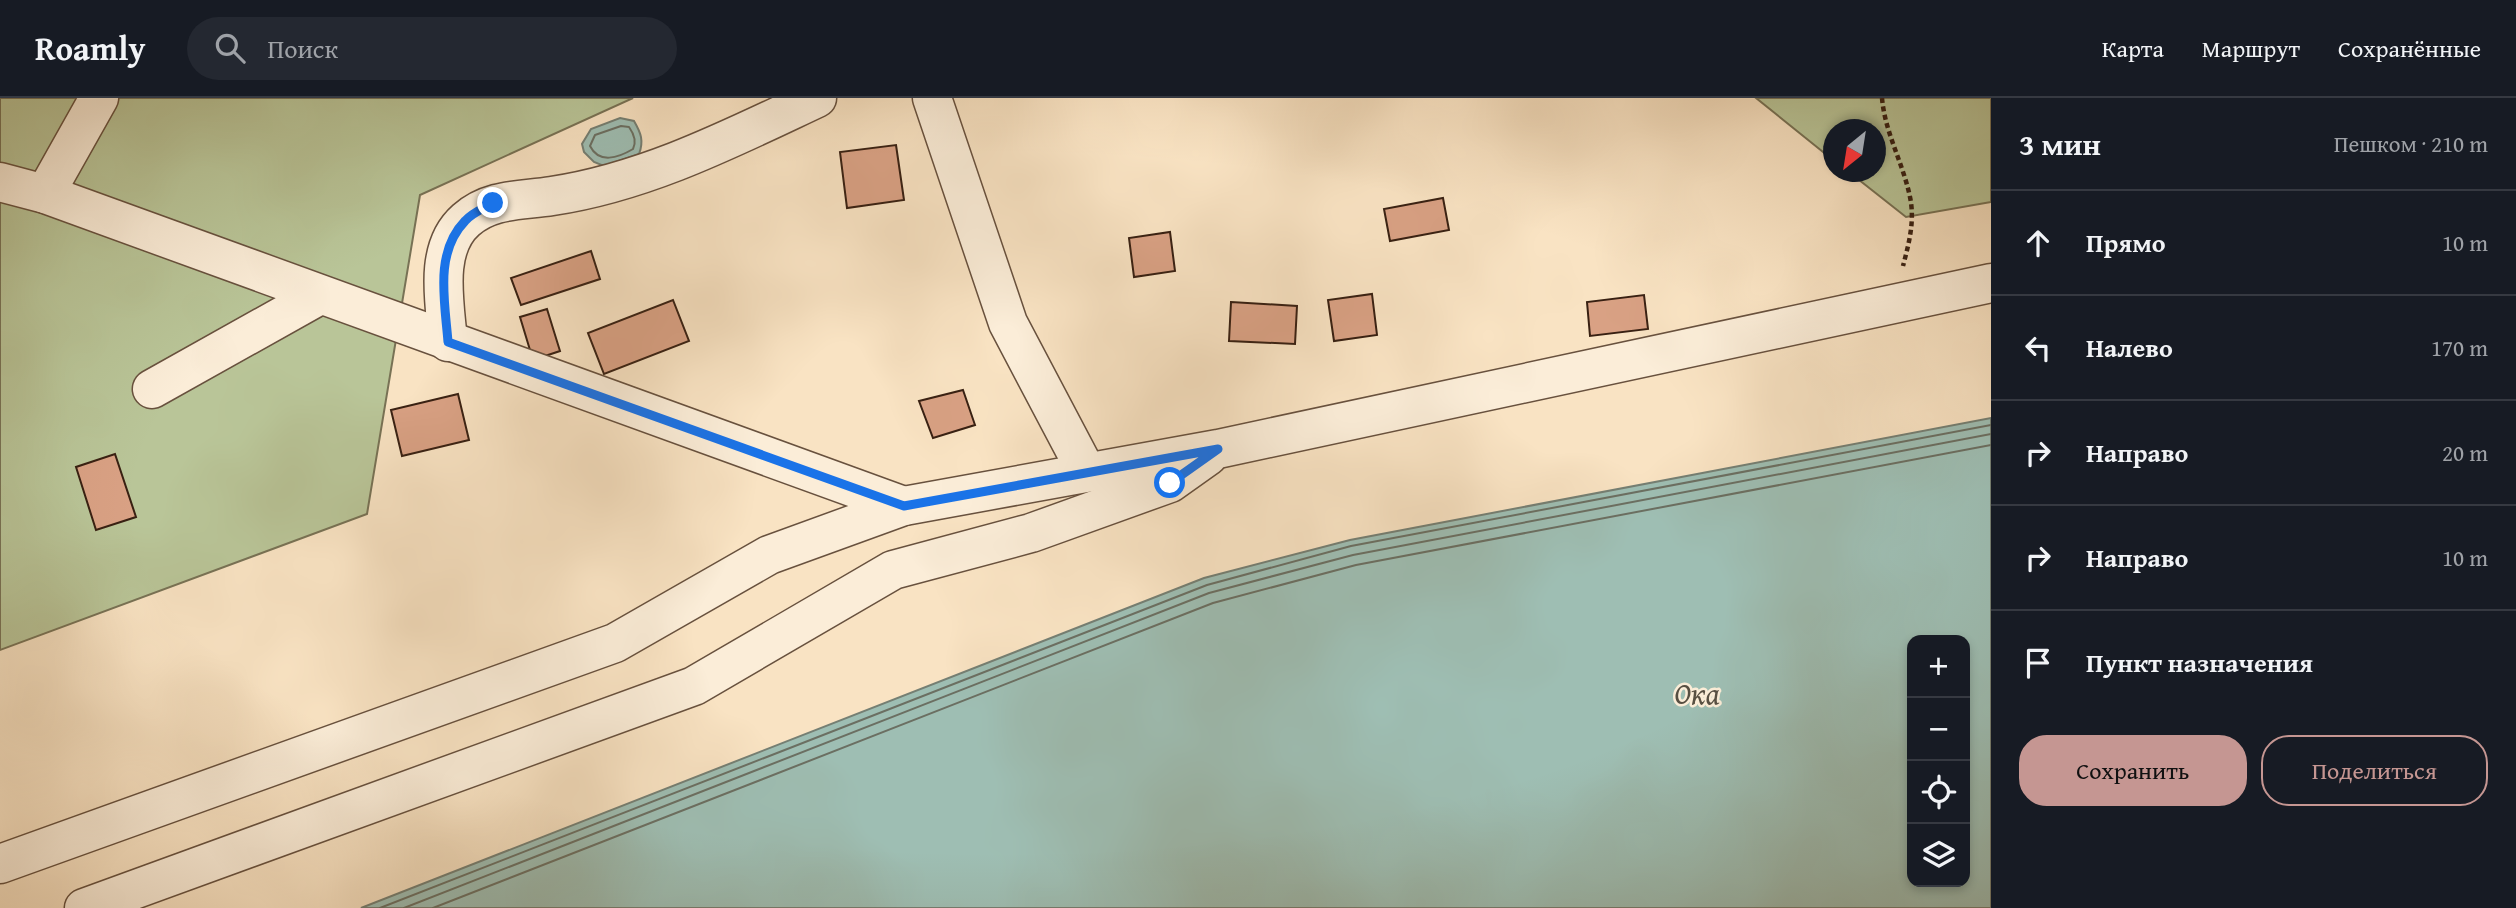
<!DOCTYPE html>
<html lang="ru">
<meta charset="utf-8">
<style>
body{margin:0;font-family:"Gentium Book Plus",serif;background:#242831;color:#f1f3f6}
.controls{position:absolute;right:21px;bottom:21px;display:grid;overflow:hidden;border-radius:14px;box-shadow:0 4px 10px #0003}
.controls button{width:63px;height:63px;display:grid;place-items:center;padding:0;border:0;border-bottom:2px solid #363941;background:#171b24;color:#f1f3f6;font:35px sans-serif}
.compass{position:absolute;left:1823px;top:21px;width:63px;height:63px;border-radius:50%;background:#171b24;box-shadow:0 4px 10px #0003;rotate:210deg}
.stop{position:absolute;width:21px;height:21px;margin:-16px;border:5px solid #1a73e8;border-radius:50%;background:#fff}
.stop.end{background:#1a73e8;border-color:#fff;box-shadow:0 2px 7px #0008}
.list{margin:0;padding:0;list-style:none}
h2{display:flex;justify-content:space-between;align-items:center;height:91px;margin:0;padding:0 28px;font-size:30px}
h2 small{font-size:23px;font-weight:400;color:#9ea1a6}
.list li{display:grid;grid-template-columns:46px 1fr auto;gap:21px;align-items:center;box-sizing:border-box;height:105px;padding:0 28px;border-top:2px solid #363941}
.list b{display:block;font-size:26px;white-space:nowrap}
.list em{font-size:23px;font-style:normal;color:#9ea1a6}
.actions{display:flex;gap:14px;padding:21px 28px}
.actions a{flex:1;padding:16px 0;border:2px solid #c59692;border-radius:28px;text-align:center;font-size:24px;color:#c59692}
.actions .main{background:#c59692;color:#111}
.icon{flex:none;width:38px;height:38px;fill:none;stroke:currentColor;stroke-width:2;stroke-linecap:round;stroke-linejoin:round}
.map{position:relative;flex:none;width:1991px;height:810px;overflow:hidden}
header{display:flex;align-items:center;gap:42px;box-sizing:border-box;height:98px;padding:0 35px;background:#171b24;border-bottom:2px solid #363941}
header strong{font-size:33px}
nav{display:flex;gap:38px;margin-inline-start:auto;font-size:24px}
.search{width:490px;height:63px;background:#242831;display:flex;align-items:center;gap:18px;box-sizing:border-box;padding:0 24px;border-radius:38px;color:#9ea1a6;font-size:26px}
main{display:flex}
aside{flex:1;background:#171b24}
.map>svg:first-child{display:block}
</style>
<header>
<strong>Roamly</strong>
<div class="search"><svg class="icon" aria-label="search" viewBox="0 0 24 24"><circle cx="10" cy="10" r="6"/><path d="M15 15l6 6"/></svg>Поиск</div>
<nav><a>Карта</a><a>Маршрут</a><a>Сохранённые</a></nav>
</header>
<main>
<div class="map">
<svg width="1991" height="810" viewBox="0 0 1991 810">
<rect width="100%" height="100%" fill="#f9e3c3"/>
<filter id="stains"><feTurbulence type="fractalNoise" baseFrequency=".00286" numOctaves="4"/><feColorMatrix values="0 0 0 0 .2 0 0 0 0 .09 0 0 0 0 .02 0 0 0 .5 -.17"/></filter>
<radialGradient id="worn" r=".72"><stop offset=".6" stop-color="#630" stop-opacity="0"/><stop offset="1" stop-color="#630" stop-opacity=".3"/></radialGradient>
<g fill="#b9c598" stroke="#787255" stroke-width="2">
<polygon points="0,0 633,0 420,97 367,416 0,552"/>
<polygon points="1756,0 1991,0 1991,104 1906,119 1849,74 1876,74 1876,32 1834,32 1833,62"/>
</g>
<g fill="#9ebeb3" stroke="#757f73" stroke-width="2" fill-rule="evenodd">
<path d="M620,20L634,23C641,35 644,43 639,56L604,68L594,64L584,54L582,46L591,31Z"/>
<path d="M1991,320V810H361L1204,480L1350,442ZM1912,542H1965V784H1912Z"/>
</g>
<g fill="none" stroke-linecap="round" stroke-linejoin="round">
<g stroke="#6b6f62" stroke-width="2">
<path d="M621,28L629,29C634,36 637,43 633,51C618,60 599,66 590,48L595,37Z"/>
<polyline points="380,810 1207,487 1351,448 1991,327"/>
<polyline points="404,810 1209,495 1353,457 1991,336"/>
<polyline points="433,810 1213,505 1356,467 1991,347"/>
</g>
</g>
<g fill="#d9a184" stroke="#382012" stroke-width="2">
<polygon points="896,47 904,102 847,110 840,54"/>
<polygon points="1443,100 1449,132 1390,143 1384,111"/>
<polygon points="1170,134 1175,173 1134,179 1129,140"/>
<polygon points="591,153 600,181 521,207 511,180"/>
<polygon points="1372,196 1377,237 1334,243 1328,202"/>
<polygon points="1644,197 1648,231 1590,238 1587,204"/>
<polygon points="673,202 689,243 604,276 588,235"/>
<polygon points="1231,204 1297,208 1295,246 1229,243"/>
<polygon points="547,211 560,253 533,262 520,219"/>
<polygon points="963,292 975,327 933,340 919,303"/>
<polygon points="458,296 469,342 402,358 391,312"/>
<polygon points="115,356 136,419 96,432 76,369"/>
</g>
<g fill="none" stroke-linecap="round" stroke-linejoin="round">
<g stroke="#68513e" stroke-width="41">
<g id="minor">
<polyline points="932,0 1008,225 1086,373"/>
<polyline points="0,84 45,96 904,408"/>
<polyline points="45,96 99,0"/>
<path d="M448,244C445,205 433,151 466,122C491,100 521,103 552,98C646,84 732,40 817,0"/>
<polyline points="152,291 320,197"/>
<polyline points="0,766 615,545 769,457 904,408 1218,351 1991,185"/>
<polyline points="84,810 694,588 893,472 1031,435 1170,385 1208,358"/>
</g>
</g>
<path stroke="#382012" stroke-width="4.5" stroke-dasharray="5 3.5" stroke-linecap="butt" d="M1882,0C1885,35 1903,65 1910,99C1915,123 1909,145 1903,168"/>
<use href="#minor" stroke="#fbedd8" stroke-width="38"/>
</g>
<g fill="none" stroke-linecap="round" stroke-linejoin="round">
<path stroke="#1a73e8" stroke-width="9" d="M493,105C484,110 472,115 465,123C434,155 445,204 448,244L904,408L1218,351L1170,385"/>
</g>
<g text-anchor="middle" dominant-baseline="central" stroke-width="5" stroke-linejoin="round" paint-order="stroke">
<g font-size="30" font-style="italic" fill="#574f42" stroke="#fbedd8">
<text x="1697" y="595">Ока</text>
</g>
</g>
<rect width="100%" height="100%" filter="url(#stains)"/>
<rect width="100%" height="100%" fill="url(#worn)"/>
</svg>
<div class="controls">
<button>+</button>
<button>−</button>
<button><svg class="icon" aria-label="locate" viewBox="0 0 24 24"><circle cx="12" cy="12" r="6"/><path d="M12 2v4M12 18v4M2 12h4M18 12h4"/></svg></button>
<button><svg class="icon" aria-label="layers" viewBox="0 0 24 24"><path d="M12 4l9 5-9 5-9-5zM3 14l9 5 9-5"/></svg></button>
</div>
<svg class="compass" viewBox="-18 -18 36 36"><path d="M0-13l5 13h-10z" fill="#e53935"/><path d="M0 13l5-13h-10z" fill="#9ea1a6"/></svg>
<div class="stop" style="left:1170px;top:385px"></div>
<div class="stop end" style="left:493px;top:105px"></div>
</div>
<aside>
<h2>3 мин<small>Пешком · 210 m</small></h2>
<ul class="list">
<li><svg class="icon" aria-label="ahead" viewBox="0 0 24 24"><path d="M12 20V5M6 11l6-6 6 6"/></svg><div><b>Прямо</b></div><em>10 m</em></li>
<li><svg class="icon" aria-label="left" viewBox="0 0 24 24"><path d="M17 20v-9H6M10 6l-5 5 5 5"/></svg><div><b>Налево</b></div><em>170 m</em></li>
<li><svg class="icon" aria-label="right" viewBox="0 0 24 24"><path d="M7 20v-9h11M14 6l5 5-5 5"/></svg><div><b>Направо</b></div><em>20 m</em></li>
<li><svg class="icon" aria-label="right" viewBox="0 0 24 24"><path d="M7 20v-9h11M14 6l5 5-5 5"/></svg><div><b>Направо</b></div><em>10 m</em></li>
<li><svg class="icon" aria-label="arrive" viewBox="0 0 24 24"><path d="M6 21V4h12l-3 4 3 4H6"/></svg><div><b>Пункт назначения</b></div></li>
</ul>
<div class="actions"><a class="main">Сохранить</a><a>Поделиться</a></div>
</aside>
</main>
